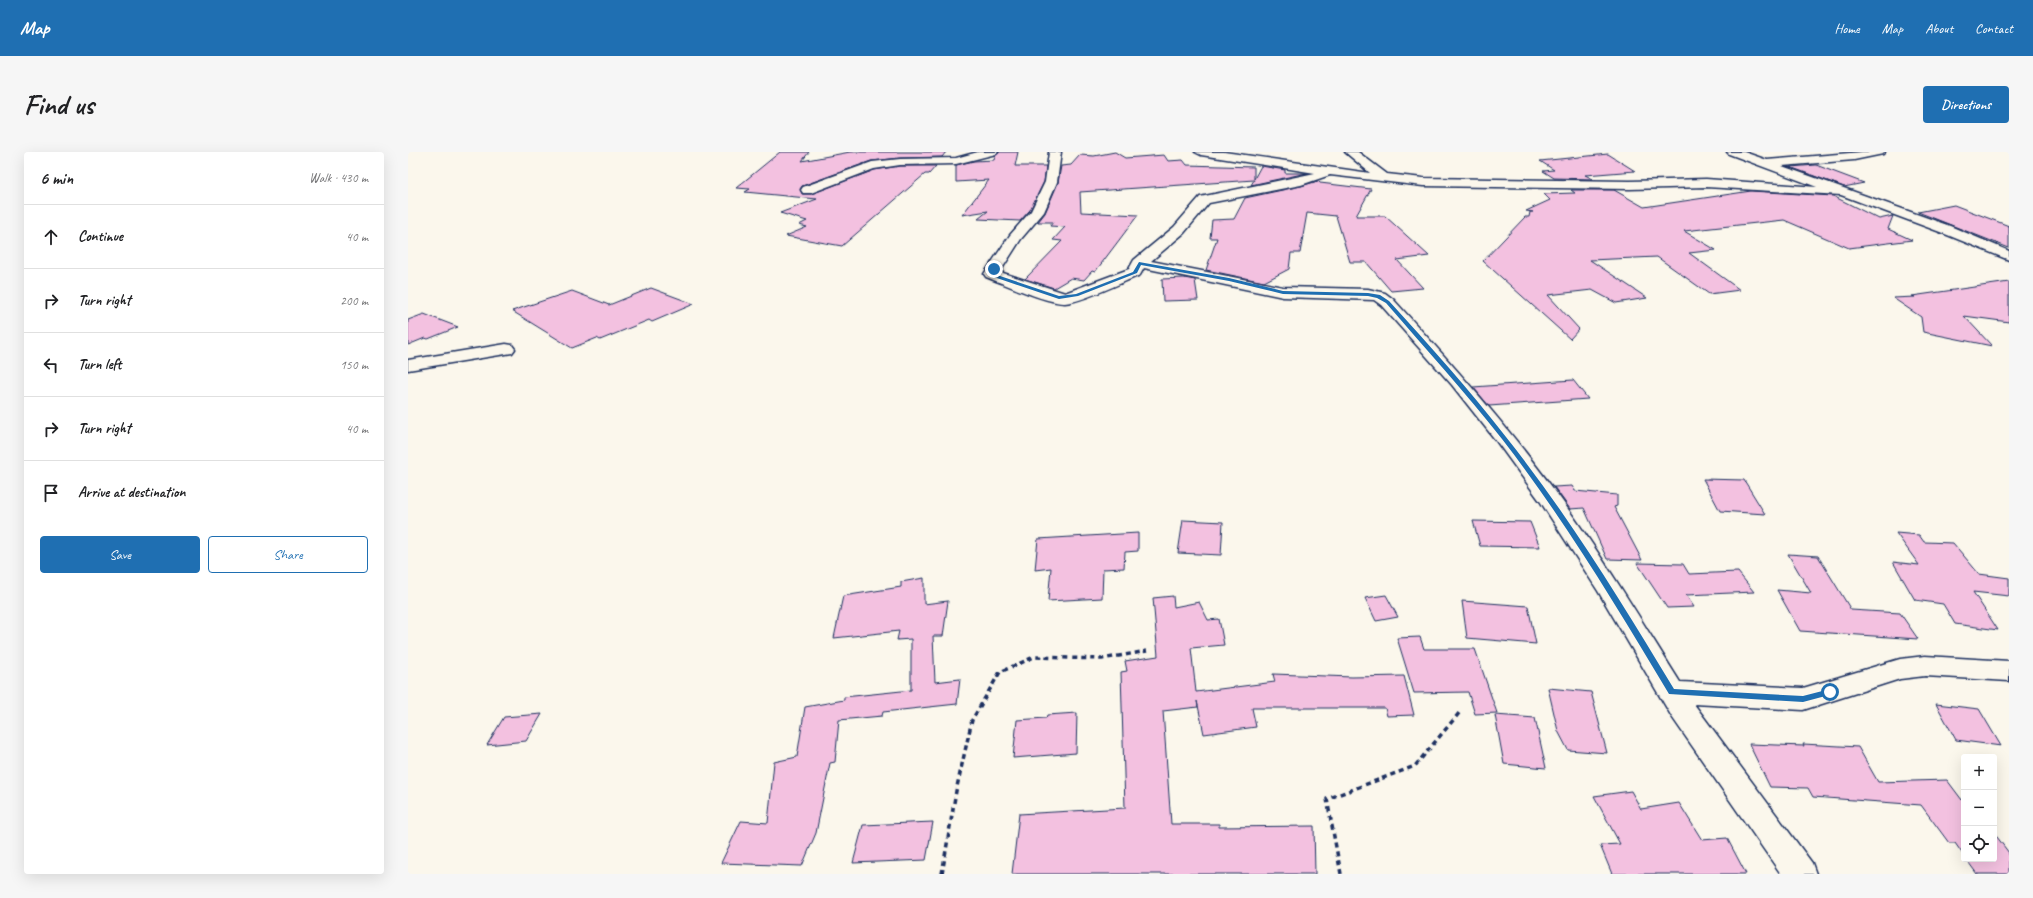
<!DOCTYPE html>
<meta charset="utf-8">
<style>
body{margin:0;font-family:Caveat,sans-serif;background:#f6f6f6;color:#202124}
.controls{position:absolute;right:12px;bottom:12px;display:grid;overflow:hidden;border-radius:4px;box-shadow:0 4px 16px #0002}
.controls button{width:36px;height:36px;display:grid;place-items:center;padding:0;border:0;border-bottom:1px solid #e0e0e0;background:#fff;color:#202124;font:20px sans-serif}
.stop{position:absolute;width:12px;height:12px;margin:-9px;border:3px solid #1f6fb2;border-radius:50%;background:#fff}
.stop.end{background:#1f6fb2;border-color:#fff;box-shadow:0 1px 4px #0008}
.list{margin:0;padding:0;list-style:none}
h2{display:flex;justify-content:space-between;align-items:center;height:52px;margin:0;padding:0 16px;font-size:17px}
h2 small{font-size:13px;font-weight:400;color:#757577}
.list li{display:grid;grid-template-columns:26px 1fr auto;gap:12px;align-items:center;box-sizing:border-box;height:64px;padding:0 16px;border-top:1px solid #e0e0e0}
.list b{display:block;font-size:15px;white-space:nowrap}
.list em{font-size:13px;font-style:normal;color:#757577}
.actions{display:flex;gap:8px;padding:12px 16px}
.actions a{flex:1;padding:9px 0;border:1px solid #1f6fb2;border-radius:4px;text-align:center;font-size:14px;color:#1f6fb2}
.actions .main{background:#1f6fb2;color:#fff}
.icon{flex:none;width:22px;height:22px;fill:none;stroke:currentColor;stroke-width:2;stroke-linecap:round;stroke-linejoin:round}
.map{position:relative;flex:none;width:1601px;height:722px;overflow:hidden;border-radius:4px}
header{display:flex;align-items:center;gap:24px;box-sizing:border-box;height:56px;padding:0 20px;background:#1f6fb2;color:#fff}
header strong{font-size:19px}
nav{display:flex;gap:22px;margin-inline-start:auto;font-size:14px}
.intro{display:flex;align-items:center;justify-content:space-between;box-sizing:border-box;height:96px;padding:0 24px}
h1{margin:0;font-size:28px}
.button{padding:10px 18px;border-radius:4px;background:#1f6fb2;color:#fff;font-size:14px;font-weight:700}
main{display:flex;gap:24px;padding:0 24px}
aside{flex:1;background:#fff;border-radius:4px;box-shadow:0 4px 16px #0002}
.map>svg:first-child{display:block}
</style>
<header>
<strong>Map</strong>
<nav><a>Home</a><a>Map</a><a>About</a><a>Contact</a></nav>
</header>
<div class="intro"><h1>Find us</h1><a class="button">Directions</a></div>
<main>
<aside>
<h2>6 min<small>Walk · 430 m</small></h2>
<ul class="list">
<li><svg class="icon" aria-label="ahead" viewBox="0 0 24 24"><path d="M12 20V5M6 11l6-6 6 6"/></svg><div><b>Continue</b></div><em>40 m</em></li>
<li><svg class="icon" aria-label="right" viewBox="0 0 24 24"><path d="M7 20v-9h11M14 6l5 5-5 5"/></svg><div><b>Turn right</b></div><em>200 m</em></li>
<li><svg class="icon" aria-label="left" viewBox="0 0 24 24"><path d="M17 20v-9H6M10 6l-5 5 5 5"/></svg><div><b>Turn left</b></div><em>150 m</em></li>
<li><svg class="icon" aria-label="right" viewBox="0 0 24 24"><path d="M7 20v-9h11M14 6l5 5-5 5"/></svg><div><b>Turn right</b></div><em>40 m</em></li>
<li><svg class="icon" aria-label="arrive" viewBox="0 0 24 24"><path d="M6 21V4h12l-3 4 3 4H6"/></svg><div><b>Arrive at destination</b></div></li>
</ul>
<div class="actions"><a class="main">Save</a><a>Share</a></div>
</aside>
<div class="map">
<svg width="1601" height="722" viewBox="0 0 1601 722">
<rect width="100%" height="100%" fill="#fbf7ec"/>
<filter id="ink" filterUnits="userSpaceOnUse"><feTurbulence type="fractalNoise" baseFrequency=".025" numOctaves="2"/><feDisplacementMap in="SourceGraphic" scale="8" xChannelSelector="R" yChannelSelector="G"/><feConvolveMatrix kernelMatrix="1 2 1 2 8 2 1 2 1" color-interpolation-filters="sRGB"/></filter>
<g filter="url(#ink)">
<g fill="#f3c1e0" stroke="#1b2f5e">
<polygon points="372,0 401,0 394,9 442,0 538,0 534,5 492,6 463,9 394,34 392,37 394,42 403,42 466,18 492,14 528,14 521,22 517,22 434,94 378,84 399,75 391,73 399,69 372,61 409,47 337,40 342,37 328,36"/>
<polygon points="592,0 610,0 607,14 638,14 636,30 622,58 612,69 570,67 580,59 554,63 581,28 548,30 548,13 566,9 586,8 587,4"/>
<polygon points="707,0 717,6 756,3 760,9 775,8 779,13 846,15 846,27 853,14 877,18 877,21 899,21 843,33 846,28 672,40 673,60 730,63 687,120 684,119 676,128 663,126 646,136 617,127 654,89 645,88 657,75 642,74 645,70 630,70 637,61 650,31 653,14 663,13 672,3 686,4"/>
<polygon points="1200,2 1227,19 1177,23 1185,27 1146,26 1135,19 1146,18 1132,9"/>
<polygon points="1408,13 1456,31 1436,35 1382,15"/>
<polygon points="910,29 912,31 963,37 948,64 977,64 1021,104 989,108 1015,136 983,139 958,110 942,110 928,64 899,61 892,101 883,101 881,117 856,130 798,118 809,86 802,86 804,68 826,67 837,46 893,34"/>
<polygon points="1163,38 1206,38 1236,55 1343,39 1425,44 1471,67 1485,64 1480,77 1504,88 1441,96 1376,68 1276,79 1308,98 1281,101 1332,138 1301,142 1249,105 1182,108 1239,146 1208,151 1184,138 1140,143 1171,177 1162,187 1075,109 1117,65 1121,65 1122,60 1125,60 1118,59 1142,48 1136,42 1167,41"/>
<polygon points="1546,53 1601,74 1601,96 1510,60"/>
<polygon points="776,126 787,128 790,148 755,149 754,127"/>
<polygon points="1601,130 1601,170 1556,164 1584,194 1515,180 1513,165 1485,146 1507,145 1504,144"/>
<polygon points="243,136 286,152 244,170 241,168 192,188 189,186 164,196 104,159 164,139 201,153"/>
<polygon points="16,162 50,175 20,187 17,186 0,193 0,168"/>
<polygon points="1165,228 1180,247 1081,254 1065,235"/>
<polygon points="1295,327 1336,328 1357,362 1312,359"/>
<polygon points="1164,334 1167,339 1209,343 1209,354 1206,355 1234,408 1199,407 1176,356 1162,357 1146,335"/>
<polygon points="775,368 815,370 813,403 770,401"/>
<polygon points="1065,369 1122,370 1132,395 1072,394"/>
<polygon points="730,381 730,399 717,400 716,416 695,417 694,446 640,449 643,416 627,418 630,387"/>
<polygon points="1488,381 1511,383 1516,390 1545,391 1571,422 1601,426 1601,444 1565,440 1590,478 1547,472 1535,452 1507,448 1485,410 1511,413"/>
<polygon points="1380,402 1410,404 1443,458 1492,461 1510,487 1392,479 1369,438 1403,441"/>
<polygon points="1229,411 1275,412 1281,422 1330,420 1346,440 1278,443 1286,455 1259,456"/>
<polygon points="516,426 516,452 540,449 535,484 525,484 527,530 552,527 549,552 475,560 474,564 431,568 427,610 422,611 408,681 394,714 313,711 333,669 360,671 366,610 389,605 397,555 436,548 436,545 503,538 503,487 489,488 491,479 426,486 435,444 493,435 493,430"/>
<polygon points="978,443 990,465 968,469 957,446"/>
<polygon points="765,444 766,455 791,450 800,468 811,467 816,493 783,496 788,540 867,530 865,522 944,525 996,524 1006,563 979,564 977,556 844,556 848,575 796,582 789,549 790,555 755,559 763,672 811,672 811,675 906,674 907,722 604,722 611,662 717,656 713,520 719,519 717,509 750,504 745,446"/>
<polygon points="1054,449 1120,454 1128,492 1059,486"/>
<polygon points="1012,485 1016,497 1067,497 1089,561 1067,562 1060,540 1006,541 989,486"/>
<polygon points="1140,536 1183,540 1199,601 1160,598 1150,579"/>
<polygon points="1528,552 1571,557 1593,594 1548,588"/>
<polygon points="669,561 668,601 605,606 609,568 638,566 639,563"/>
<polygon points="134,562 118,589 79,593 96,565"/>
<polygon points="1087,563 1127,566 1138,616 1096,612"/>
<polygon points="1341,592 1396,594 1395,592 1450,595 1470,630 1539,628 1554,648 1556,648 1556,704 1547,691 1541,691 1513,653 1405,645 1400,636 1362,635"/>
<polygon points="1223,639 1233,657 1271,651 1294,688 1319,686 1338,722 1204,722 1192,693 1212,692 1186,644"/>
<polygon points="525,670 518,708 445,711 455,673"/>
<polygon points="1586,681 1601,701 1601,722 1569,722 1558,707 1586,707"/>
</g>
<g fill="none" stroke-linecap="round" stroke-linejoin="round">
<g stroke="#1b2f5e" stroke-width="3">
<g id="minor">
<polygon points="570,0 590,0 588,2 548,12 492,13 466,17 403,41 395,41 393,38 395,35 464,10 492,7 548,6"/>
<path d="M641,0H653L649,30L636,60L613,87L592,120L657,141L721,117L726,108L766,75L792,45L907,21L793,3L787,0H816L962,21L937,0H950L979,22L1015,26L1222,29L1298,27L1409,35L1321,2L1319,0H1336L1359,8L1454,0H1477L1475,2L1446,8L1374,14L1542,74L1601,99V108L1532,80L1433,43L1298,35L1222,37L1015,34L922,23L893,33L801,51L776,81L743,109L875,135L960,137L977,141L985,147C1041,209 1097,271 1147,339C1192,400 1231,465 1272,530L1395,536L1492,507L1517,504L1601,509V529L1517,524L1492,527L1395,558L1286,552L1404,711L1408,722H1373L1264,565L1190,439L1132,349L1089,290L1044,233L973,153L966,148L875,145L736,116L732,123C715,130 674,150 657,151C638,151 597,132 578,125L576,122L602,83L623,59L637,30Z"/>
<polygon points="98,192 104,193 107,197 104,201 0,218 0,208"/>
</g>
</g>
<g stroke="#1b2f5e" stroke-width="3.5" stroke-dasharray="5 4" stroke-linecap="butt">
<polyline points="534,722 548,639 564,568 592,520 626,505 694,507 739,499"/>
<polyline points="933,722 919,647 1007,614 1052,560"/>
</g>
<use href="#minor" fill="#fbf7ec" fill-rule="evenodd"/>
</g>
</g>
<path fill="#1f6fb2" d="M731,110L821,126L875,139L960,141L972,143L981,149C1021,193 1061,237 1098,285C1161,364 1214,451 1266,537L1395,544L1422,537L1425,538V542L1395,550L1261,542C1209,455 1156,367 1094,287C1057,240 1017,196 978,151L969,146L960,144L875,142L821,129L733,113L729,121L670,144L651,147L583,124L580,122L584,116H587L586,122L651,144L668,142L725,120Z"/>
</svg>
<div class="controls">
<button>+</button>
<button>−</button>
<button><svg class="icon" aria-label="locate" viewBox="0 0 24 24"><circle cx="12" cy="12" r="6"/><path d="M12 2v4M12 18v4M2 12h4M18 12h4"/></svg></button>
</div>
<div class="stop" style="left:1422px;top:540px"></div>
<div class="stop end" style="left:586px;top:117px"></div>
</div>
</main>
